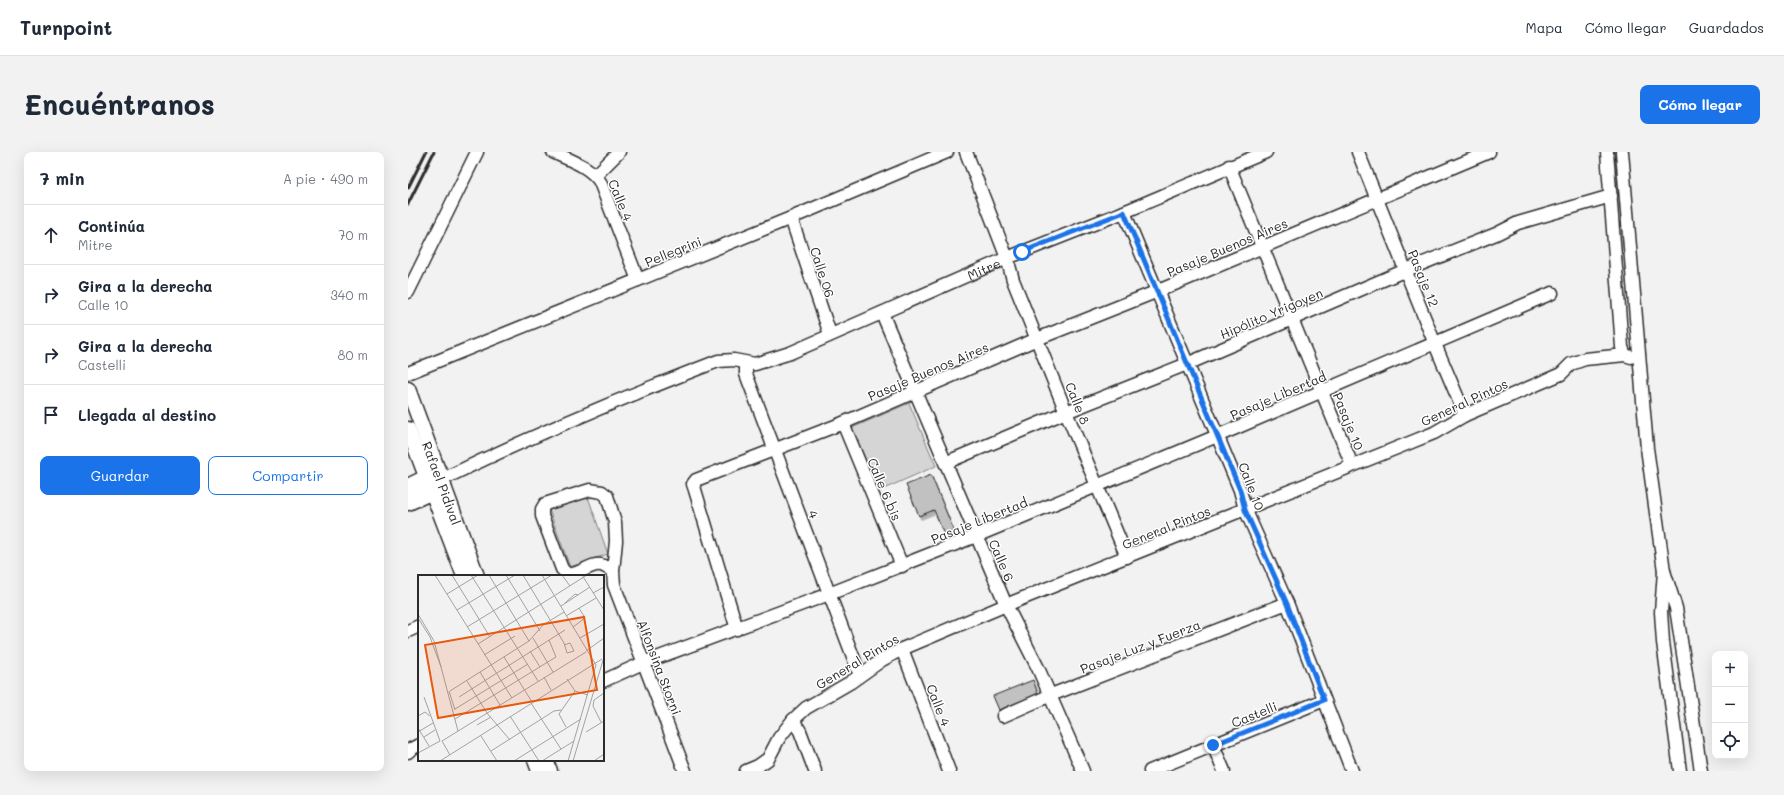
<!DOCTYPE html>
<html lang="es">
<meta charset="utf-8">
<style>
body{margin:0;font-family:Mali,sans-serif;background:#f2f2f3;color:#1f2937}
.controls{position:absolute;right:12px;bottom:12px;display:grid;overflow:hidden;border-radius:8px;box-shadow:0 4px 16px #0002}
.controls button{width:36px;height:36px;display:grid;place-items:center;padding:0;border:0;border-bottom:1px solid #e0e1e3;background:#fff;color:#1f2937;font:20px sans-serif}
.stop{position:absolute;width:12px;height:12px;margin:-9px;border:3px solid #1a73e8;border-radius:50%;background:#fff}
.stop.end{background:#1a73e8;border-color:#fff;box-shadow:0 1px 4px #0008}
.list{margin:0;padding:0;list-style:none}
h2{display:flex;justify-content:space-between;align-items:center;height:52px;margin:0;padding:0 16px;font-size:17px}
h2 small{font-size:13px;font-weight:400;color:#747a83}
.list li{display:grid;grid-template-columns:26px 1fr auto;gap:12px;align-items:center;box-sizing:border-box;height:60px;padding:0 16px;border-top:1px solid #e0e1e3}
.list b{display:block;font-size:15px;white-space:nowrap}
.list p{margin:0;font-size:13px;white-space:nowrap;color:#747a83}
.list em{font-size:13px;font-style:normal;color:#747a83}
.actions{display:flex;gap:8px;padding:12px 16px}
.actions a{flex:1;padding:9px 0;border:1px solid #1a73e8;border-radius:8px;text-align:center;font-size:14px;color:#1a73e8}
.actions .main{background:#1a73e8;color:#fff}
.icon{flex:none;width:22px;height:22px;fill:none;stroke:currentColor;stroke-width:2;stroke-linecap:round;stroke-linejoin:round}
.map{position:relative;flex:none;width:1352px;height:619px;overflow:hidden;border-radius:8px}
header{display:flex;align-items:center;gap:24px;box-sizing:border-box;height:56px;padding:0 20px;background:#fff;border-bottom:1px solid #e0e1e3}
header strong{font-size:19px}
nav{display:flex;gap:22px;margin-inline-start:auto;font-size:14px}
.intro{display:flex;align-items:center;justify-content:space-between;box-sizing:border-box;height:96px;padding:0 24px}
h1{margin:0;font-size:28px}
.button{padding:10px 18px;border-radius:8px;background:#1a73e8;color:#fff;font-size:14px;font-weight:700}
main{display:flex;gap:24px;padding:0 24px}
aside{flex:1;background:#fff;border-radius:8px;box-shadow:0 4px 16px #0002}
.map>svg:first-child{display:block}
</style>
<header>
<strong>Turnpoint</strong>
<nav><a>Mapa</a><a>Cómo llegar</a><a>Guardados</a></nav>
</header>
<div class="intro"><h1>Encuéntranos</h1><a class="button">Cómo llegar</a></div>
<main>
<aside>
<h2>7 min<small>A pie · 490 m</small></h2>
<ul class="list">
<li><svg class="icon" aria-label="ahead" viewBox="0 0 24 24"><path d="M12 20V5M6 11l6-6 6 6"/></svg><div><b>Continúa</b><p>Mitre</p></div><em>70 m</em></li>
<li><svg class="icon" aria-label="right" viewBox="0 0 24 24"><path d="M7 20v-9h11M14 6l5 5-5 5"/></svg><div><b>Gira a la derecha</b><p>Calle 10</p></div><em>340 m</em></li>
<li><svg class="icon" aria-label="right" viewBox="0 0 24 24"><path d="M7 20v-9h11M14 6l5 5-5 5"/></svg><div><b>Gira a la derecha</b><p>Castelli</p></div><em>80 m</em></li>
<li><svg class="icon" aria-label="arrive" viewBox="0 0 24 24"><path d="M6 21V4h12l-3 4 3 4H6"/></svg><div><b>Llegada al destino</b></div></li>
</ul>
<div class="actions"><a class="main">Guardar</a><a>Compartir</a></div>
</aside>
<div class="map">
<svg width="1352" height="619" viewBox="0 0 1352 619">
<defs>
<filter id="shadow"><feDropShadow dx="2" dy="3.5" stdDeviation="0" flood-color="#0004"/></filter>
</defs>
<rect width="100%" height="100%" fill="#f2f2f2"/>
<filter id="ink" filterUnits="userSpaceOnUse"><feTurbulence type="fractalNoise" baseFrequency=".025" numOctaves="2"/><feDisplacementMap in="SourceGraphic" scale="8" xChannelSelector="R" yChannelSelector="G"/><feConvolveMatrix kernelMatrix="1 2 1 2 8 2 1 2 1" color-interpolation-filters="sRGB"/></filter>
<g filter="url(#ink)">
<g fill="#d5d5d5" stroke="#808080">
<polygon points="501,251 528,314 471,339 444,276"/>
<polygon points="180,345 200,402 162,415 141,358"/>
</g>
<g fill="#c1c1c1" stroke="#2b2b2b" filter="url(#shadow)">
<polygon points="523,323 546,379 536,383 526,358 511,364 498,333"/>
<polygon points="625,528 630,542 591,558 585,544"/>
</g>
<g fill="none" stroke-linecap="round" stroke-linejoin="round">
<g stroke="#2b2b2b" stroke-width="15">
<g id="minor">
<path d="M145,0C161,8 182,14 192,30L230,128"/>
<polyline points="558,0 599,106 605,128 658,260 719,405"/>
<polyline points="950,0 1027,192 1057,263"/>
<polyline points="1199,0 1214,195 1217,203 1223,205"/>
<polyline points="1214,0 1239,296 1256,419"/>
<polyline points="821,14 944,313"/>
<polyline points="188,23 211,0"/>
<polyline points="716,60 832,338 837,357 879,451 944,619"/>
<polyline points="383,66 422,182"/>
<polyline points="0,140 69,0"/>
<polyline points="474,161 598,453 630,516 675,619"/>
<polyline points="338,211 338,222 452,523"/>
<polyline points="0,221 383,66 539,0"/>
<polyline points="435,271 494,414"/>
<polyline points="537,311 658,260 779,212 998,118 1088,82 1110,71 1203,44"/>
<path id="s1" d="M33,328C123,284 216,245 310,209L326,208L347,212L382,201L599,106L716,60L858,0"/>
<path d="M205,419C201,417 197,414 193,413C182,411 171,424 159,422L154,417L134,364V357L137,352L182,338L194,340L199,344L207,370L208,389L205,419L206,433L277,619"/>
<polyline points="329,477 287,338 285,332 288,328 435,271 629,187 750,139 1081,0"/>
<polyline points="0,479 11,474"/>
<polyline points="494,497 541,619"/>
<polyline points="195,529 235,511 421,442 568,384 809,284 1144,141"/>
<polyline points="595,564 643,543 879,451"/>
<polyline points="385,568 392,579 407,619"/>
<polyline points="805,593 816,619"/>
<polyline points="0,600 3,597 11,593"/>
<polyline points="338,619 350,614 360,607 371,586 385,568 398,556 443,530 474,508 494,497 598,453 1026,281 1057,263 1153,222 1163,212 1177,207 1217,203"/>
<polyline points="742,619 916,548"/>
<polyline points="1272,619 1255,490 1253,460 1256,419 1268,456 1293,619"/>
</g>
</g>
<g stroke="#2b2b2b" stroke-width="17">
<g id="tertiary">
<path id="s2" d="M0,237L69,424"/>
<polyline points="0,277 56,424"/>
<polyline points="127,608 131,619"/>
<polyline points="138,608 142,619"/>
</g>
</g>
<g stroke="#2b2b2b" stroke-width="19">
<g id="secondary">
<polyline points="0,335 31,320"/>
<polyline points="0,350 35,334"/>
</g>
</g>
<use href="#minor" stroke="#fff" stroke-width="12"/>
<use href="#tertiary" stroke="#fff" stroke-width="14"/>
<use href="#secondary" stroke="#fff" stroke-width="16"/>
<g stroke="#2b2b2b" stroke-width="3">
<polyline points="0,36 18,0"/>
<polyline points="0,52 26,0"/>
</g>
</g>
</g>
<g fill="none" stroke-linecap="round" stroke-linejoin="round" filter="url(#ink)">
<polyline stroke="#1a73e8" stroke-width="5" points="614,100 716,60 832,338 837,358 879,452 916,548 805,593"/>
</g>
<g text-anchor="middle" dominant-baseline="central" stroke-width="3" stroke-linejoin="round" paint-order="stroke">
<g font-size="13" fill="#2b2b2b" stroke="#fff">
<text transform="translate(213 48) rotate(68)">Calle 4</text>
<text transform="translate(819 95) rotate(-23)">Pasaje Buenos Aires</text>
<text transform="translate(265 99) rotate(-22)">Pellegrini</text>
<text stroke="none"><textPath href="#s1" startOffset="587">Mitre</textPath></text>
<text transform="translate(415 120) rotate(72)">Calle 06</text>
<text transform="translate(1016 126) rotate(68)">Pasaje 12</text>
<text transform="translate(863 161) rotate(-23)">Hipólito Yrigoyen</text>
<text transform="translate(520 219) rotate(-23)">Pasaje Buenos Aires</text>
<text transform="translate(870 243) rotate(-23)">Pasaje Libertad</text>
<text transform="translate(1056 250) rotate(-25)">General Pintos</text>
<text transform="translate(670 251) rotate(68)">Calle 8</text>
<text transform="translate(941 269) rotate(68)">Pasaje 10</text>
<text stroke="none"><textPath href="#s2" startOffset="100">Rafael Pidival</textPath></text>
<text transform="translate(844 334) rotate(69)">Calle 10</text>
<text transform="translate(477 337) rotate(67)">Calle 6 bis</text>
<text transform="translate(406 362) rotate(69)">4</text>
<text transform="translate(571 368) rotate(-22)">Pasaje Libertad</text>
<text transform="translate(758 375) rotate(-22)">General Pintos</text>
<text transform="translate(594 408) rotate(67)">Calle 6</text>
<text transform="translate(732 494) rotate(-21)">Pasaje Luz y Fuerza</text>
<text transform="translate(449 509) rotate(-31)">General Pintos</text>
<text transform="translate(252 515) rotate(69)">Alfonsina Storni</text>
<text transform="translate(531 553) rotate(69)">Calle 4</text>
<text transform="translate(846 562) rotate(-22)">Castelli</text>
</g>
</g>
<g transform="translate(10 423)">
<rect width="186" height="186" fill="#f2f2f2"/>
<path fill="none" stroke="#a2a2a2" stroke-width="1" d="M17,0L94,123M34,0L72,62M53,0L120,106M71,0L111,66M88,0L122,56M105,0L146,68L149,78L156,76L152,68L146,70M124,0L178,90L150,186M144,0L152,11M164,0L186,35M175,18L186,12M29,19L60,0M147,28L157,19L160,20M143,31L172,12M39,35L97,0M0,39L16,66L23,92L12,62L0,43M148,41L178,23M49,52L134,0M155,52L167,43L161,33M115,63L135,97M162,63L186,49M60,69L169,0M112,76L122,92M168,76L186,63M66,80L97,61M86,82L114,127M23,92L40,156M62,97L82,130M126,102L133,115M149,104L157,116L170,120M49,106L69,138L92,165M31,116L37,135M32,116L111,66L125,50L146,37M6,122L22,166M41,122L147,55M113,128L143,174M37,134L110,89M0,141L7,137L12,141M92,141L121,186M37,144L138,82L131,65M183,147L175,131L176,125L186,118M59,150L73,142M148,152L141,139L157,116M0,153L11,171M0,157L15,148M168,157L186,146M63,161L79,186M6,162L17,155M73,176L136,136L143,135M0,178L22,166M32,180L24,166L168,77M22,186L184,84M96,186L163,144M124,186L156,166M155,186L186,82M176,186L186,179"/>
<path fill="#e8590c" fill-opacity="0.15" stroke="#e8590c" stroke-width="2" d="M166,42L179,115L20,143L7,70Z"/>
<rect width="186" height="186" fill="none" stroke="#2b2b2b" stroke-width="2"/>
</g>
</svg>
<div class="controls">
<button>+</button>
<button>−</button>
<button><svg class="icon" aria-label="locate" viewBox="0 0 24 24"><circle cx="12" cy="12" r="6"/><path d="M12 2v4M12 18v4M2 12h4M18 12h4"/></svg></button>
</div>
<div class="stop" style="left:614px;top:100px"></div>
<div class="stop end" style="left:805px;top:593px"></div>
</div>
</main>
